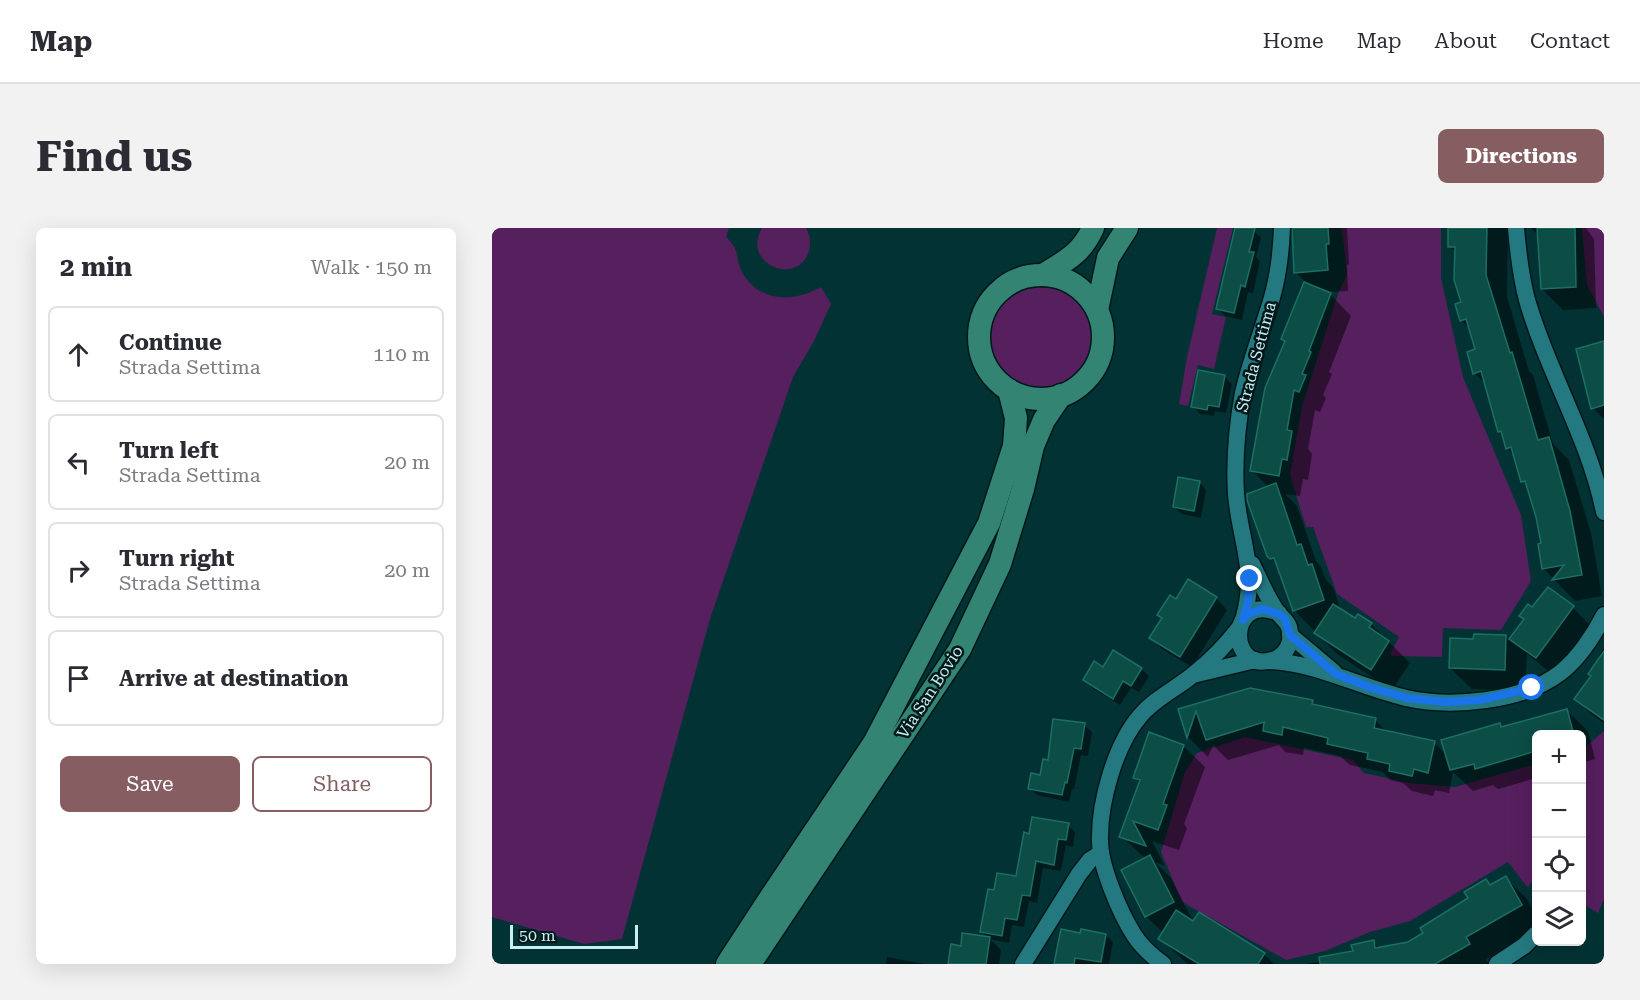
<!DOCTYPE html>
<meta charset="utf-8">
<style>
body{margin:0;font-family:"Roboto Serif",serif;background:#f2f2f3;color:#2b2b33}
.controls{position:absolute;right:18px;bottom:18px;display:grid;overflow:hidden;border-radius:9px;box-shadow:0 6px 24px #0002}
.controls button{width:54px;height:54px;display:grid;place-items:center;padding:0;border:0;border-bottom:2px solid #e1e1e2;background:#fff;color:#2b2b33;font:30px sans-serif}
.scale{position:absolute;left:18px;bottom:15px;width:128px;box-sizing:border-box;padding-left:6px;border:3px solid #c8eef1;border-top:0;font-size:16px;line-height:21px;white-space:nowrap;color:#c8eef1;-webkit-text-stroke:4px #00181a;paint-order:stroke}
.stop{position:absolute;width:18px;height:18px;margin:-14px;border:4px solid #1a73e8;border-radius:50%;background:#fff}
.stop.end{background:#1a73e8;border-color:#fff;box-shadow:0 2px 6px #0008}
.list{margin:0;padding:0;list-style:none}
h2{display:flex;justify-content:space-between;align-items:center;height:78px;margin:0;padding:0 24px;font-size:26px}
h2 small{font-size:20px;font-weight:400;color:#7c7c81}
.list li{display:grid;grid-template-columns:39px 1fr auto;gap:18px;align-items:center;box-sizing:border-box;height:96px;margin:0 12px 12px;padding:0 12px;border:2px solid #e1e1e2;border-radius:9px}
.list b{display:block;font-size:22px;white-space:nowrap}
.list p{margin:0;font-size:20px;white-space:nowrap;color:#7c7c81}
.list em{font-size:20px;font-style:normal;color:#7c7c81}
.actions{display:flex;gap:12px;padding:18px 24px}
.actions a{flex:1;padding:14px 0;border:2px solid #865d60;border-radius:9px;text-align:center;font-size:21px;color:#865d60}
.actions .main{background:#865d60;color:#fff}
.icon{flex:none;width:33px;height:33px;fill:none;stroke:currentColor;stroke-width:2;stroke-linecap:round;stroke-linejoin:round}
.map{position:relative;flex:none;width:1112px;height:736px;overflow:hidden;border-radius:9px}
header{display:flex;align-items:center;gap:36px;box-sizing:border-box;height:84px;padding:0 30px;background:#fff;border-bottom:2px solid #e1e1e2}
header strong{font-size:28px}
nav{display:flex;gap:33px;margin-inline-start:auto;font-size:21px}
.intro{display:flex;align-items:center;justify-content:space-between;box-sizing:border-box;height:144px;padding:0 36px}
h1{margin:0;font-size:42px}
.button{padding:15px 27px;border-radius:9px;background:#865d60;color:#fff;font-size:21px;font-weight:700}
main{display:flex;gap:36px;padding:0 36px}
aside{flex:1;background:#fff;border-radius:9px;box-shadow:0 6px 24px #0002}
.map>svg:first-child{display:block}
</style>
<header>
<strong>Map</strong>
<nav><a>Home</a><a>Map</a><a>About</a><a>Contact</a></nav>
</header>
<div class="intro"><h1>Find us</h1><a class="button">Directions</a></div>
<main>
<aside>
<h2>2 min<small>Walk · 150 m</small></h2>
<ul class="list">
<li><svg class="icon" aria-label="ahead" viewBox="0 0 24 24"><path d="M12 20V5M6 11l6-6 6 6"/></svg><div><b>Continue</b><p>Strada Settima</p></div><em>110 m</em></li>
<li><svg class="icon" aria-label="left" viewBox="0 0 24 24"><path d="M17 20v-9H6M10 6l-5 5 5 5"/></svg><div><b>Turn left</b><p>Strada Settima</p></div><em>20 m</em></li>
<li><svg class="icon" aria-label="right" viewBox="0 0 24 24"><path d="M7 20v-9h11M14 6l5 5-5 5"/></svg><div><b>Turn right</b><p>Strada Settima</p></div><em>20 m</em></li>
<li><svg class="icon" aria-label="arrive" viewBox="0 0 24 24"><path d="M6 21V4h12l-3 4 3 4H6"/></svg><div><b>Arrive at destination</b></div></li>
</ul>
<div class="actions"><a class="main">Save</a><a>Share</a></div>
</aside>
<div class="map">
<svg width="1112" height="736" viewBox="0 0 1112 736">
<rect width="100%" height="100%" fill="#033235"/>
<g fill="#561f5e">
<path d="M0,0H237L234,9C250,23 242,31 251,46C269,75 303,74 329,59L339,76L322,113L301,149L218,391L130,711L92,716L0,689Z"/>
<path d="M270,0H314C318,7 319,15 317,23C306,59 249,37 270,0Z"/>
<polygon points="725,0 741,0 720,86 734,89 722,141 706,137 696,178 687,176 695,129"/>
<polygon points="850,0 949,0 949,50 971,149 1029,287 1039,353 1009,402 951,400 950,429 900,428 898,426 907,409 845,366 821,299 814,299 798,247 810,178 846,66 855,46"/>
<polygon points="1090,0 1112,0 1112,89 1095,57"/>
<circle cx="549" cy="109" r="52"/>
<polygon points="1112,503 1112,671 1106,685 1091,676 1090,522"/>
<polygon points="753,509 861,532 872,545 917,555 963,559 1044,536 1044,646 1036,660 1016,634 918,693 878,704 833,723 794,732 690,674 669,624 693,544 705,525"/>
</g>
<g fill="#0007">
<polygon points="744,0 762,3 769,10 764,29 768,33 761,65 756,64 750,92 733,88 726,81"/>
<polygon points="802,0 855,0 857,36 855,37 856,63 836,64 859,88 837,144 840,146 831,167 834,170 828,184 823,182 816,221 820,226 816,252 811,251 808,268 793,266 805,278 824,333 829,339 834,352 841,359 849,383 863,392 879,396 918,435 900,462 845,426 802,382 786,338 776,327 777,260 760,242 794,114 790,111 814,54 803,44"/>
<polygon points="958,0 1016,0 1015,69 1037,143 1041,147 1061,216 1077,232 1099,305 1110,368 1083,373 1052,341 1051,317 1036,259 1031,253 1023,228 1015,220 1012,207 1008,203 995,157 982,145 985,122 978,101 969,92 971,75 964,25 958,19"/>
<polygon points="1039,0 1094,0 1102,11 1104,80 1071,82 1050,61 1047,8"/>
<polygon points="1112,118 1112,191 1101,180"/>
<polygon points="732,148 740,156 734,185 723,183 722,188 708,186 701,178"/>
<polygon points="707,254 714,262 709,290 690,286 682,279"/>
<polygon points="1056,361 1081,380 1102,401 1065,450 1035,426 1033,463 980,461 958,440 983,412 1014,409 1018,413"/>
<polygon points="724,370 735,382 700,439 670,421 659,410 684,373"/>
<polygon points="1112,420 1112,495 1099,486 1084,471 1101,448 1109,430 1107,427"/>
<polygon points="612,441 649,441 657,448 647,464 639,460 628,477 600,460 593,452"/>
<polygon points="820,474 826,479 883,492 896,505 942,515 956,528 1008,497 1011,500 1074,482 1096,503 1103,531 1090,535 1090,506 1044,506 1044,550 1006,561 1001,557 981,563 961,544 957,565 943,562 941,568 920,563 911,555 898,552 891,544 858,537 848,528 812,520 811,527 793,524 787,517 736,532 721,517 716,529 696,509 688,482"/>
<polygon points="592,497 600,504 596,528 589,527 582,561 580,561 577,574 545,567 537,560"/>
<polygon points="691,518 713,539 692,596 695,600 687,622 660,613 673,638 663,634 679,650 702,695 707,686 772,726 782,736 696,736 668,711 671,705 654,688 654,631 629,608 648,555 642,550"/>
<polygon points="576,597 583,604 581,619 574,617 569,643 551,640 545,675 537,673 532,699 520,697 517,715 498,711 509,722 507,736 457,736 470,719 497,711 490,704 504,664 525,650 538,607"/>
<polygon points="1013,650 1035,671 1044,689 1044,702 994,731 997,736 932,736 933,705 978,670 994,653 1000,658"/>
<polygon points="589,707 613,707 621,714 617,736 564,736"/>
<polygon points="881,714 888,720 921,736 815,736 845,730"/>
<polygon points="395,729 433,736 394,736"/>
</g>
<g fill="#0c4d45" stroke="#1c6f64" stroke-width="1.5">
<polygon points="743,0 763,0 757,24 762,24 753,59 749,57 742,85 724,81"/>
<polygon points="800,0 836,0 837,16 834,16 836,42 802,45"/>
<polygon points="956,0 995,0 994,47 1018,125 1020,124 1046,212 1057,209 1078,283 1090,347 1060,352 1072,337 1050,341 1046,316 1049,315 1044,289 1033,253 1029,254 1019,219 1014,221 1009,203 1006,204 989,143 981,146 975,124 983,121 974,91 968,93 963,76 969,74 962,52 963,19 956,19"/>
<polygon points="1045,0 1083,0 1084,59 1049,61"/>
<polygon points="812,54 839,65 817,123 819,124 810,146 814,147 807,164 802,162 795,202 800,203 795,232 790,231 787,248 758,243 773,160 793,113 789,111"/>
<polygon points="1112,113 1112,177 1099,181 1084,121"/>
<polygon points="706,142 733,147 727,179 716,177 715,182 699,179"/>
<polygon points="686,249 708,253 702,283 681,279"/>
<polygon points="784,255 805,317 809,316 816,337 820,336 832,372 801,383 782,330 778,331 775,328 755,272 755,266"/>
<polygon points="696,351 725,369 688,429 657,410 670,390 665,387 678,367 684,371"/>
<polygon points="1056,359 1082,378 1044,430 1017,411 1032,391 1027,388 1036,376 1040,379"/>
<polygon points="841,376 863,390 866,386 880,395 877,399 897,413 879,442 822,405"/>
<polygon points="982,406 1014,407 1013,442 957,440 958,410 981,411"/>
<polygon points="621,422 650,440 639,458 631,453 621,471 591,452 602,433 611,439"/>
<polygon points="1112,423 1112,492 1082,471 1099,448 1096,446"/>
<polygon points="758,460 821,472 820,476 884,490 882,500 943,513 936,545 922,541 920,548 897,543 898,536 875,531 876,525 835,516 836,510 791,499 790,507 771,503 772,494 714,512 704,483 695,510 686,481"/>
<polygon points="1075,481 1082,507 1044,507 1044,523 983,541 982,536 958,542 949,512 1008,495 1009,499"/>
<polygon points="561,491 593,495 589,521 582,520 575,555 573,554 570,567 536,561 539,545 548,547 551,531 556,532"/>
<polygon points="657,504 692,517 671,576 675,577 666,602 641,593 654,618 627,609 648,552 641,550"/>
<polygon points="540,589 577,595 574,612 566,611 562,637 544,633 538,668 530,667 525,692 513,690 510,708 488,704 496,661 502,662 505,645 524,648 532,604 537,606"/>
<polygon points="658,627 682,674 653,689 629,642"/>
<polygon points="1014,648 1030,677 974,709 978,716 943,736 828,736 827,729 861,723 859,717 882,712 883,720 916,714 931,705 928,700 976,670 972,664 994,651 998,657"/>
<polygon points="684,682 701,693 707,684 773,725 766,736 707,736 666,711"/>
<polygon points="569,701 588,705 589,701 614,706 609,734 583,730 582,736 562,736"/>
<polygon points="470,705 498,709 494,736 456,736 459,716 469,718"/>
</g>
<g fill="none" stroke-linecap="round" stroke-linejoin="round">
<g stroke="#00181a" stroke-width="19">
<g id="minor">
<path d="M1024,0C1026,24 1029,49 1035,72C1056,145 1097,210 1112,284"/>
<path d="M760,336C768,352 775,370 786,385C790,390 795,393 797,399C798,403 799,409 798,413C796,422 789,430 780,432C735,446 735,363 787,385"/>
<path d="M751,392C766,343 748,314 744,266C742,233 745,198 751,165C758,134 770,103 779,73C786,50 789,24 790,0"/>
<polyline points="798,407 842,444"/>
<path d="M777,433C826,435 867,459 914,470C959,480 1030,474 1068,445C1086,431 1102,407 1112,387"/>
<polyline points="705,446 763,432"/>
<polyline points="531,736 587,646 598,632 609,625"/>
<path d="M671,736C660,728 649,718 642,707C628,685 608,638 608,613C607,575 623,517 648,488C663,470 684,461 702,446C718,433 734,417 747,400"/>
<polyline points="1005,736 1032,718 1044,706"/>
</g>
</g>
<g stroke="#00181a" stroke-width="25">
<g id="secondary">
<path d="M551,47C575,32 589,26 601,0"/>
<circle cx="549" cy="109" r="62"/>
<polyline points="605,82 616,30 635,0"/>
<polyline points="235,736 278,670 382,515 497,295 522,218 524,190 517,162"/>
<polyline points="258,736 468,421 508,336 531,261 541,218 552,192 569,167"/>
</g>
</g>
<use href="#minor" stroke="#247980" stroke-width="16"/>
<use href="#secondary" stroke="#338472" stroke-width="22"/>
</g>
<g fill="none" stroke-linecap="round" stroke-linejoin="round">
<polyline stroke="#1a73e8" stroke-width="8" points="758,351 756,374 751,392 756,386 771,381 787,386 793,391 798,407 844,446 877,459 915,470 953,474 988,472 1040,460"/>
</g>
<g text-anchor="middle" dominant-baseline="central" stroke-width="5" stroke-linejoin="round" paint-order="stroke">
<g font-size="16" fill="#c8eef1" stroke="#00181a">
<text transform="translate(764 129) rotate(-75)">Strada Settima</text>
<text transform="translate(438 464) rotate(-57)">Via San Bovio</text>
</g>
</g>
</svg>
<div class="controls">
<button>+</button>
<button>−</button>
<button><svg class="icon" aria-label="locate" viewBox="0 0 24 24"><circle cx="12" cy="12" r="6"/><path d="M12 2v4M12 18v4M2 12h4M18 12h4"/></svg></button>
<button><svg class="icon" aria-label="layers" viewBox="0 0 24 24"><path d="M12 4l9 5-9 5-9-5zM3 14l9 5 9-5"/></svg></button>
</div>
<div class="scale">50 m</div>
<div class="stop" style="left:1040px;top:460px"></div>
<div class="stop end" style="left:758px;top:351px"></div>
</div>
</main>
